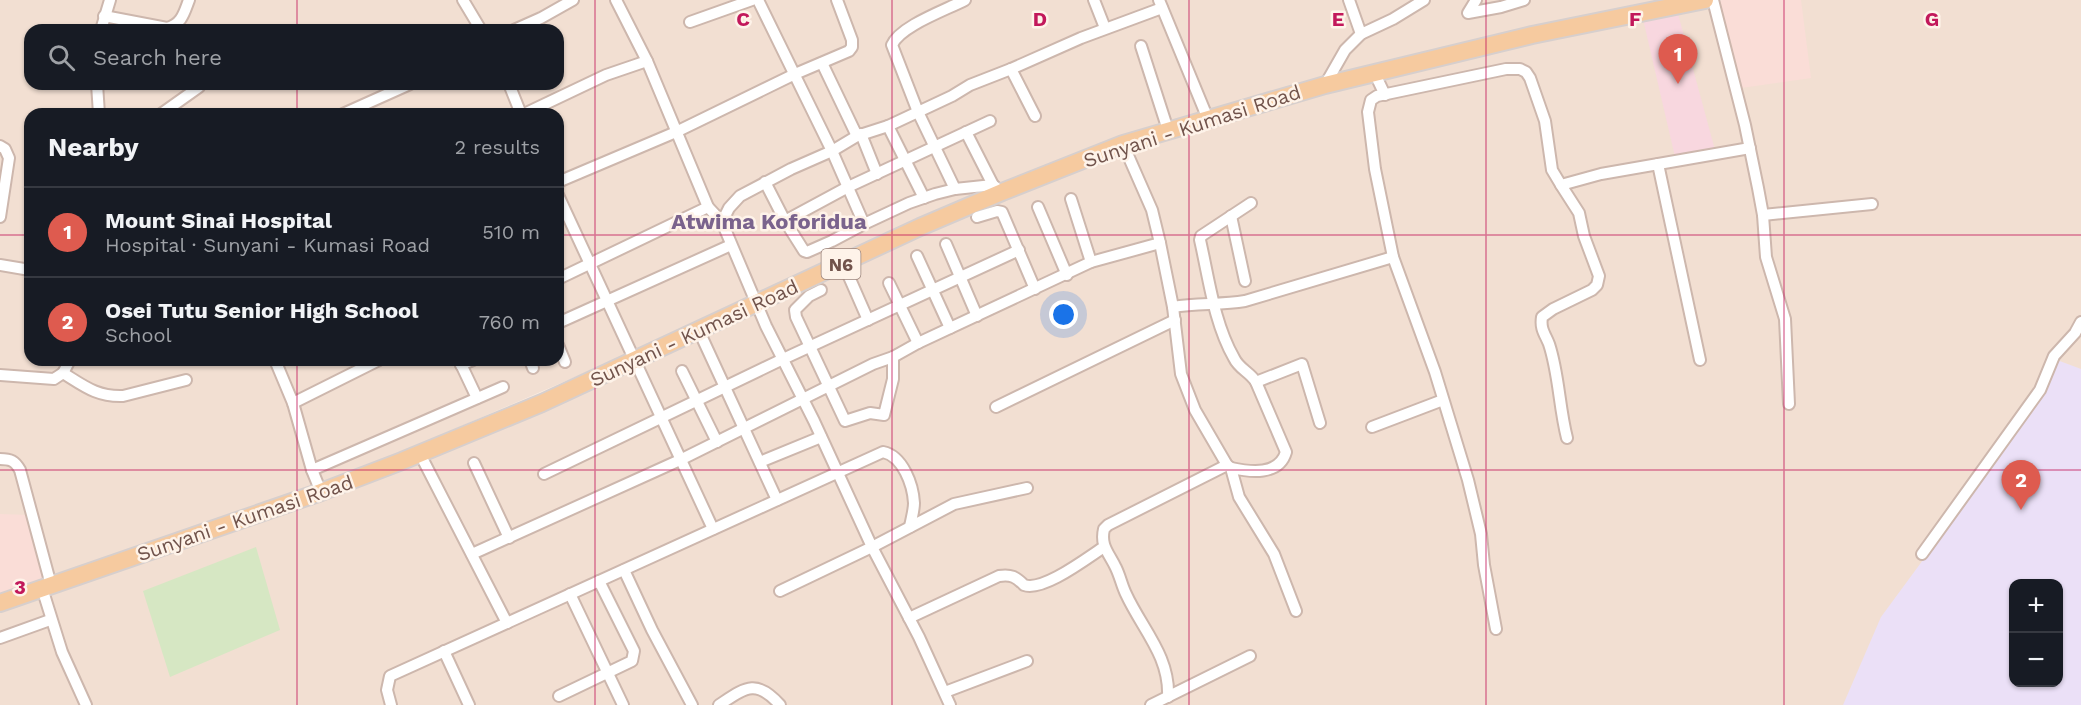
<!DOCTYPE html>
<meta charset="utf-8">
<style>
body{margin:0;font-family:"Work Sans",sans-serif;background:#20242c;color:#f1f3f6}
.controls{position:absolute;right:18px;bottom:18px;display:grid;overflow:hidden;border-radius:12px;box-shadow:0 2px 4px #0004}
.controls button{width:54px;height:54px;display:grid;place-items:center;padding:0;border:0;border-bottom:2px solid #363941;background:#171b24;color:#f1f3f6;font:30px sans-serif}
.you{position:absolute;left:1064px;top:315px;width:21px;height:21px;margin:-15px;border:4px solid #fff;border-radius:50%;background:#1a73e8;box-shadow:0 0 0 9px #1a73e833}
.badge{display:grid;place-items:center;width:39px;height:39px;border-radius:50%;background:#de5b4f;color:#fff;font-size:20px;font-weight:700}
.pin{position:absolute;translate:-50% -50px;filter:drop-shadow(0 2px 3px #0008)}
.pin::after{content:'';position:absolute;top:32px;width:21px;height:18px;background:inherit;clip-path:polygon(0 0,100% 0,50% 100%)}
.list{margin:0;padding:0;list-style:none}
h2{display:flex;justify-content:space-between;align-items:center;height:78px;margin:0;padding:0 24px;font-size:26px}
h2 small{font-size:20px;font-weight:400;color:#9ea1a6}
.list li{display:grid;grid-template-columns:39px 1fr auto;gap:18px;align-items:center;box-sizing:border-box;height:90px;padding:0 24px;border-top:2px solid #363941}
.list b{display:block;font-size:22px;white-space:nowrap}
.list p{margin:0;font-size:20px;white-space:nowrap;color:#9ea1a6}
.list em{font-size:20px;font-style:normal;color:#9ea1a6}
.icon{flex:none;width:33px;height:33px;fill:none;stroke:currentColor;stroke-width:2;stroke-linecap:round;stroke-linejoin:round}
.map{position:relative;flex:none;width:2081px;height:705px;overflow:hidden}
.search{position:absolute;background:#171b24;box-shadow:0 2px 4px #0004;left:24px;top:24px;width:540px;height:66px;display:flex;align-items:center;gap:15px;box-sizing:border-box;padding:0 21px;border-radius:18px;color:#9ea1a6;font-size:22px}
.panel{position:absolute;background:#171b24;box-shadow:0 2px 4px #0004;left:24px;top:108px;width:540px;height:258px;border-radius:18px}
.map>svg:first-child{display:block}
</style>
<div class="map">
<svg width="2081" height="705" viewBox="0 0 2081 705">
<rect width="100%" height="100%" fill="#fbeee3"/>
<g fill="#f2dfd2" fill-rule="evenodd">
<path d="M0,0H1662L1579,18L1107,142L869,241L605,364L316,489L0,593ZM30,30H558V84H30ZM30,114H558V360H30Z"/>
<path d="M1723,0H2081V705H0V606L445,450L951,216L1137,146L1314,95ZM2014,584H2058V682H2014Z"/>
</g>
<g fill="#faddd7">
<polygon points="1723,0 1801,0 1811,78 1741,88 1719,1"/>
<polygon points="0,514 29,515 45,578 0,593"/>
</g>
<path fill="#ebe0f7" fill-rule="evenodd" d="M2057,360L2081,369V705H1843L1881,617L2040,401L2050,383L2051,372ZM2014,584H2058V682H2014Z"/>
<polygon fill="#f8d7df" points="1677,10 1715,150 1675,157 1643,19"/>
<polygon fill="#d6e7c3" points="256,547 280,630 170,677 143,591"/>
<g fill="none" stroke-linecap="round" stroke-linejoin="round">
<g stroke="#cdb7ad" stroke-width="14">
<g id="street">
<polyline points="463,0 481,30"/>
<polyline points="616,0 647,61 708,207 722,222 766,326 814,421 872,547 919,637 950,705"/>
<polyline points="758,0 832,151 864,224 909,203 935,194 955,189 993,185 1002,192"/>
<polyline points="1094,0 1105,28"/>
<polyline points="1159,0 1208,119"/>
<polyline points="1349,0 1361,34"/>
<polyline points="1476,0 1468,13 1501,7 1524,0"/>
<polyline points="1713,0 1745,125 1758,188 1763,215 1766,257 1785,319 1789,404"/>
<path d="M104,16L167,28C182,24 184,13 189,0"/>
<polyline points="690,22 752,0"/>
<polyline points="101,30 110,0"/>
<polyline points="514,30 541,18 573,0"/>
<polyline points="1141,46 1168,130"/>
<polyline points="822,63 857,136"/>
<polyline points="1011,69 1035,116"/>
<polyline points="1375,74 1385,95"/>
<polyline points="97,84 99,114"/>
<polyline points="509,84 521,114"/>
<polyline points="1325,85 1345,50 1361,34 1393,19 1424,0"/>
<polyline points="161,114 199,87"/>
<polyline points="343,114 410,84"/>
<polyline points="524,114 606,75 647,61"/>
<polyline points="888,126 924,198"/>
<polyline points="966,132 993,185"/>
<polyline points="861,134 877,174"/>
<polyline points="0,146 5,149 9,158 0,217"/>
<polyline points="1658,164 1700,360"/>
<polyline points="558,182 676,132 795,74 849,51 852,47 852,40 837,0"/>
<polyline points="765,182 785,221 804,251 807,252 832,241 864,224"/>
<path d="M1561,185L1579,213L1584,236L1599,276L1597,285L1592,290L1553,309L1542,317C1540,329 1545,334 1549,344C1559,374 1559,407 1567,438"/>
<path d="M955,189L918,112L892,45C900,26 946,10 965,0"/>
<polyline points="558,195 713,529"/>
<polyline points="1071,199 1091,262"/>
<polyline points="1038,207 1067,275"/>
<polyline points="1763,215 1872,204"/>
<polyline points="1231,216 1245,281"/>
<polyline points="977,217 997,211 1002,212 1035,289"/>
<polyline points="785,221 848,187 990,121"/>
<polyline points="722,222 729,208 740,196 791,169 832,151 857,136 888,126 952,96 970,85 1011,69 1081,38 1162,8"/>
<polyline points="1160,243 1173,307 1181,374 1195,410 1227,465 1231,468 1239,497 1274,554 1296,611"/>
<polyline points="946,244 977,316"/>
<polyline points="917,256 950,328"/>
<polyline points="843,263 868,320"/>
<polyline points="0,265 30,270"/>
<polyline points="558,279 708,207"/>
<polyline points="889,283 918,343"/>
<polyline points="821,290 809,296 795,310 796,317 845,421 870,413 884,415 893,379 893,357"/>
<path d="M1173,307C1197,303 1221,305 1245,301L1393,257"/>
<polyline points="558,323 731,245"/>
<polyline points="699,331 777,500"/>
<polyline points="558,345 565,362"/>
<polyline points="275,360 293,403 312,470 321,492"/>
<polyline points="459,360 477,398"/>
<polyline points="530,360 533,368"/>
<polyline points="461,365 473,360"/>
<polyline points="682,371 717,442"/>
<path d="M63,373C84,386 97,397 123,396L186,380"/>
<polyline points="0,375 54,379 63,373 70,360"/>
<polyline points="1256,382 1302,364 1320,423"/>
<polyline points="293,403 379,360"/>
<polyline points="996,407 1175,320"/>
<polyline points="1372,427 1443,400"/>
<polyline points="420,454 507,623"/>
<path d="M0,459C11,459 15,461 20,470L51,585"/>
<polyline points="760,462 821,437"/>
<polyline points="474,463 509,538"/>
<path d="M1231,468C1250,472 1279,476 1286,452L1256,382C1250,372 1239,369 1234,358C1214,323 1209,279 1200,240L1201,236L1251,203"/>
<polyline points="312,470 503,387"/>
<polyline points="544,474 783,359 1019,250"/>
<polyline points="472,554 680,460 873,364 893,357 918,343 1091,262 1160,243 1152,210 1123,144"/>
<polyline points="1922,554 2040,390 2054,356 2075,333 2081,322"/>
<polyline points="624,570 652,630 692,705"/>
<polyline points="42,588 62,652 86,705"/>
<polyline points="780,591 872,547 954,504 1027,488"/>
<polyline points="570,594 623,705"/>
<path d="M909,618L999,576C1011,574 1016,577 1024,585C1043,592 1087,558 1104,547"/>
<polyline points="1496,629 1484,565 1481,534 1468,480 1435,372 1393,257 1375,169 1368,112 1371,100 1377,96 1506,69 1520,69 1526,72 1530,78 1545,121 1552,170 1561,185 1601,174 1750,148"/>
<polyline points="0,638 50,620"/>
<polyline points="444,651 469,705"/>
<polyline points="945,692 1027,661"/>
<polyline points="559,696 632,661 634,651 599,581"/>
<path d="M1168,697C1170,656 1142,629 1126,594C1122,586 1120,576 1116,568C1109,553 1100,546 1104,529L1108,525L1227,465"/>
<path d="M391,705L387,690L390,676L883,452C903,456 913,485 914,503C914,511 911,520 910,527"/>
<path d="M719,705C745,688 756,678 780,705"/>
<polyline points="1151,705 1250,656"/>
</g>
</g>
<g stroke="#d7cfcd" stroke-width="20">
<polyline id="primary" points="0,603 321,492 402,461 542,403 920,227 1002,192 1123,144 1325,85 1532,35 1705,0"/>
</g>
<use href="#street" stroke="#fff" stroke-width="10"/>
<use href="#primary" stroke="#f6ca9f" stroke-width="16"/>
</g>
<path fill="none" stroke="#c2185b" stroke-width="1.5" stroke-opacity="0.55" d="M297,0V30M595,0V705M892,0V705M1189,0V705M1486,0V705M1784,0V705M297,84V114M0,235H30M558,235H2081M297,360V705M0,470H2081"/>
<g text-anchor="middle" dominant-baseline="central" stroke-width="5" stroke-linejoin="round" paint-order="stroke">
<rect fill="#fef3e9" stroke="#9b837a" stroke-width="1.5" x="821.5" y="249" width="39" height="30" rx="4.5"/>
<g font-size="18" font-weight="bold" fill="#71534b">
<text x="841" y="264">N6</text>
</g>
<g font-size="20" fill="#71534b" stroke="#fef3e9">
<text transform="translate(1192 126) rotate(-18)">Sunyani - Kumasi Road</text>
<text transform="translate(694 333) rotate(-25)">Sunyani - Kumasi Road</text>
<text transform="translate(245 518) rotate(-19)">Sunyani - Kumasi Road</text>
</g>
<g font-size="22" font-weight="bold" fill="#7a638d" stroke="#fef3e9">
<text x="769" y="221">Atwima Koforidua</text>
</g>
</g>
<g font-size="20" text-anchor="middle" font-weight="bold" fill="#c2185b" stroke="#fef3e9" stroke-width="5" stroke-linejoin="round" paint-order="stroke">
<text x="743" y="26">C</text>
<text x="1040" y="26">D</text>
<text x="1338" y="26">E</text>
<text x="1635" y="26">F</text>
<text x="1932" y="26">G</text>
<text x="20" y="594">3</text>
</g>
</svg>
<div class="controls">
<button>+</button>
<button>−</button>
</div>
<div class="you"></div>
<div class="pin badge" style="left:1678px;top:84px">1</div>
<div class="pin badge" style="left:2021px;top:510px">2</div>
<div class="search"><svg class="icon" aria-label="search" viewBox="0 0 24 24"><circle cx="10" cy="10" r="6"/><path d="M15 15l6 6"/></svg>Search here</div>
<section class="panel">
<h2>Nearby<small>2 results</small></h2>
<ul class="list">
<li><span class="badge">1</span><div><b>Mount Sinai Hospital</b><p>Hospital · Sunyani - Kumasi Road</p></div><em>510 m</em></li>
<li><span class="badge">2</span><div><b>Osei Tutu Senior High School</b><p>School</p></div><em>760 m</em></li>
</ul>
</section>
</div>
